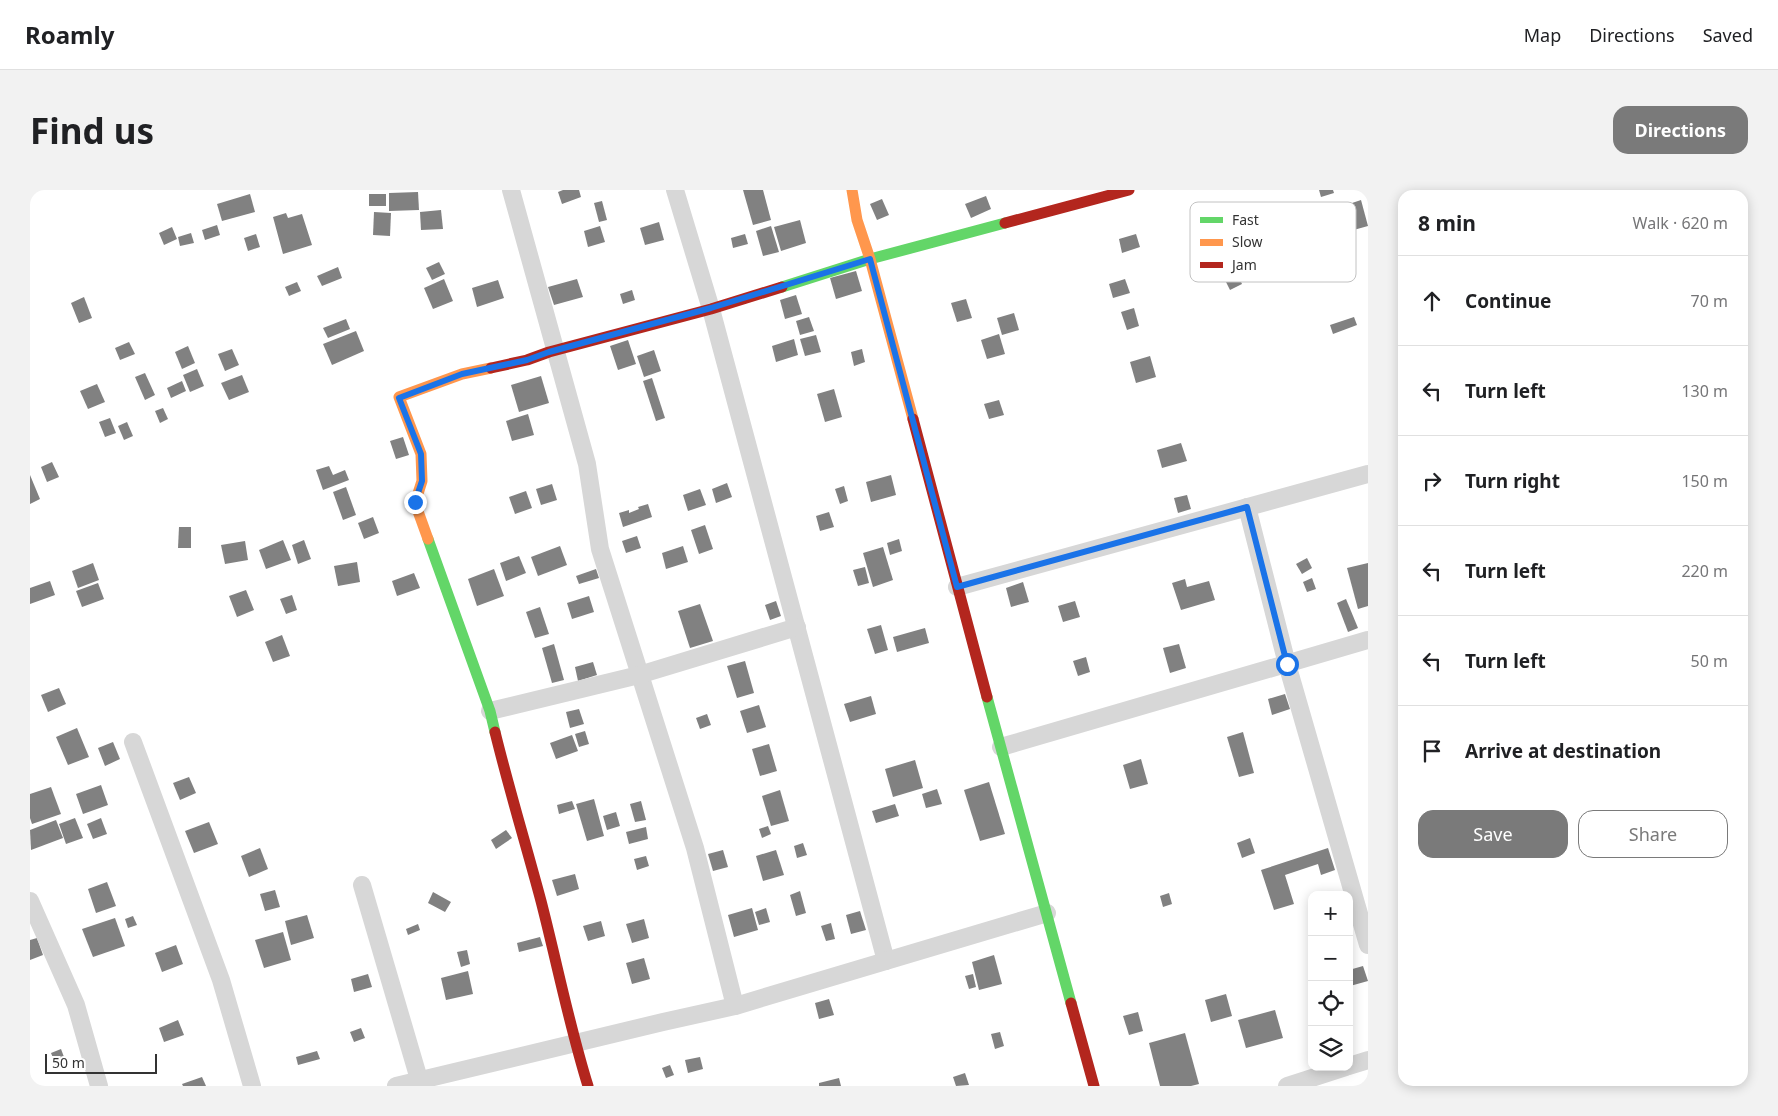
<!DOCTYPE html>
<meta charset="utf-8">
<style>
body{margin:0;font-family:"Noto Sans",sans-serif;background:#f2f2f2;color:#202124}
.controls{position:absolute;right:15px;bottom:15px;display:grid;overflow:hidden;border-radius:10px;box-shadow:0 2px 12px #0003}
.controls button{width:45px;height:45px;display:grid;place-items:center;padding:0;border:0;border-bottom:1px solid #e0e0e0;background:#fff;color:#202124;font:25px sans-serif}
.scale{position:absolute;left:15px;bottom:12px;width:112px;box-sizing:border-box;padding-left:5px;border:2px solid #333;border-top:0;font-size:14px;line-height:18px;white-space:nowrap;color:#333;-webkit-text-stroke:4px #fff;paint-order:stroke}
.stop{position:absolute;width:15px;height:15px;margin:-11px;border:4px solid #1a73e8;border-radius:50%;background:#fff}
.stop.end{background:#1a73e8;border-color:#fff;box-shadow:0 1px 5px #0008}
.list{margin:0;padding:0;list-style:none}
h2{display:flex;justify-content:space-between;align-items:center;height:65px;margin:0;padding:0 20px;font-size:21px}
h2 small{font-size:16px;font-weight:400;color:#757577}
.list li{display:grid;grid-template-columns:32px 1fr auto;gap:15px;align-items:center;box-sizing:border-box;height:90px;padding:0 20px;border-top:1px solid #e0e0e0}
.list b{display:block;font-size:19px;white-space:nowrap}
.list em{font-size:16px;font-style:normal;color:#757577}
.actions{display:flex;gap:10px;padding:15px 20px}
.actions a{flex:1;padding:11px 0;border:1px solid #7a7a7a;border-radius:15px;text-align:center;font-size:18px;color:#7a7a7a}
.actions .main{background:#7a7a7a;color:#fff}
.icon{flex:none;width:28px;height:28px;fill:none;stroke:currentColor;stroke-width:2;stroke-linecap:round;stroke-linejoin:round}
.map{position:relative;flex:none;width:1338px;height:896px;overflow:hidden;border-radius:15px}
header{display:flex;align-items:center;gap:30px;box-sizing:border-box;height:70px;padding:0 25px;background:#fff;border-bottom:1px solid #e0e0e0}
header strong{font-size:24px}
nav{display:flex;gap:28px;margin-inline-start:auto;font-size:18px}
.intro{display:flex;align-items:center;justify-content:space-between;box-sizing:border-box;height:120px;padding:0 30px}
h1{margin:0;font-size:35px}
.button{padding:12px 22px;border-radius:15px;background:#7a7a7a;color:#fff;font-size:18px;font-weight:700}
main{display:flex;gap:30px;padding:0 30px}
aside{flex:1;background:#fff;border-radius:15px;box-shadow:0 2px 12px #0003}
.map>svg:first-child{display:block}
</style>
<header>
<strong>Roamly</strong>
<nav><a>Map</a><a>Directions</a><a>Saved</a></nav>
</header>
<div class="intro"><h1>Find us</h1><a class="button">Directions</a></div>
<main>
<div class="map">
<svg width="1338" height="896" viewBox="0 0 1338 896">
<rect width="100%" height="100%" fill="#fff"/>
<g fill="#818181">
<polygon points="533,0 549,0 551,7 532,14 528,2"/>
<polygon points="713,0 733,0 741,30 723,35"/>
<polygon points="1289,0 1303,0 1304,3 1291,7"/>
<polygon points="388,2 389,20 359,21 359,3"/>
<polygon points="220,4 225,22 192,31 187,14"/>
<rect x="339" y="4" width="17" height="12"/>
<polygon points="956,6 961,19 941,28 935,14"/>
<polygon points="852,9 859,25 847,30 840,14"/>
<polygon points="1331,10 1338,36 1320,41 1313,16"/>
<polygon points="572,11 577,30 569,32 564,13"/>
<polygon points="411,20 413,39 391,40 390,22"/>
<polygon points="344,22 361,23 360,46 343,45"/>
<polygon points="256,23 258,28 272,24 282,55 253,64 243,27"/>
<polygon points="770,30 776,53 751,61 744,37"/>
<polygon points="629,32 634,50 615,55 610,38"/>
<polygon points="187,35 190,45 175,50 172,40"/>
<polygon points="570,36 575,52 558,57 554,41"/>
<polygon points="741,36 749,62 733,66 726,41"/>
<polygon points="142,37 147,49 134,55 129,43"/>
<polygon points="161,43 164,53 150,56 148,47"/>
<polygon points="226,44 230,57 218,61 214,48"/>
<polygon points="715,44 718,54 703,58 701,48"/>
<polygon points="1106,44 1110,57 1092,63 1089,49"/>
<polygon points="409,72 415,84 402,90 396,78"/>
<polygon points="308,77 312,88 292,96 287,86"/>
<polygon points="1205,78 1212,94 1200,100 1192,84"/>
<polygon points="826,81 832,101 806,109 800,88"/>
<polygon points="414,89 423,111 403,119 394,98"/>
<polygon points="547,89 553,107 524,115 518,97"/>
<polygon points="1095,89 1100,103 1083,108 1079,94"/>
<polygon points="468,90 474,108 447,117 442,98"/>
<polygon points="267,92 271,101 259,106 255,97"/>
<polygon points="602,100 605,110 593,114 590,104"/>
<polygon points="766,105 772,124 755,129 750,110"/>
<polygon points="54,107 62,128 49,133 41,113"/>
<polygon points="936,109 942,128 927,132 921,113"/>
<polygon points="1104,118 1109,136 1097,140 1091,122"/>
<polygon points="984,123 989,140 972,145 967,128"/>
<polygon points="779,127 784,141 770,145 766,131"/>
<polygon points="1324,127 1327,135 1303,144 1300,135"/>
<polygon points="316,129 320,139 298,148 293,138"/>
<polygon points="326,141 334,161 302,175 293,154"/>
<polygon points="969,144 975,164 957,169 951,150"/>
<polygon points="786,145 791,162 775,166 770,149"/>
<polygon points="764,149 768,165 746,172 742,156"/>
<polygon points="598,150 606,174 588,180 580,156"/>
<polygon points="99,152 105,164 90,170 85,158"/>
<polygon points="158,156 165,173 152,179 145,162"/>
<polygon points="202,159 209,175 195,181 188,164"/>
<polygon points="832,159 835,172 824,176 821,162"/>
<polygon points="624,160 631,181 614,187 607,166"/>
<polygon points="1120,166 1126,187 1106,193 1100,172"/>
<polygon points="167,179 174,196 160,202 153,185"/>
<polygon points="115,183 125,205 115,210 105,187"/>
<polygon points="212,185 219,202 199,210 191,193"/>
<polygon points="511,186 519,213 489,222 481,195"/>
<polygon points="622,188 635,228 626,231 613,191"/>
<polygon points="152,191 156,201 141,208 137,198"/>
<polygon points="67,194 75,212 58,219 50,201"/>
<polygon points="804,199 812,227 795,232 787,204"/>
<polygon points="969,210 974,225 959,229 954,214"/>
<polygon points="133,218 138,229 130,233 125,221"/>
<polygon points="498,224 504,245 482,251 476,231"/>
<polygon points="80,228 86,243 75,247 69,232"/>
<polygon points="97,232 103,246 94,250 88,236"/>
<polygon points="373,247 379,265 366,269 360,251"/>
<polygon points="1151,253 1157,271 1132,278 1127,260"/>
<polygon points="22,272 29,287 17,292 11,277"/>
<polygon points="299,276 303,285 315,280 319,290 293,300 286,280"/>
<polygon points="0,285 10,309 0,314"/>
<polygon points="861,285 866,305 841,312 836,292"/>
<polygon points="697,293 702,307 686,313 682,299"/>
<polygon points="522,294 527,310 511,315 506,299"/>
<polygon points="814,296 818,311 810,314 805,299"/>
<polygon points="316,297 326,325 313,330 303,302"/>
<polygon points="670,299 676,315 658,321 653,305"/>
<polygon points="496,301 502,318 485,324 479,307"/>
<polygon points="1157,305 1161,319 1148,323 1144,308"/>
<polygon points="618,314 622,327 593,337 589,323 599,320 599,323 609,319 608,317"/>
<polygon points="799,322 804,337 790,341 786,326"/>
<polygon points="343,327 349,343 334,349 328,333"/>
<polygon points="675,335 683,359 669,364 661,340"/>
<polygon points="149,337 161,337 161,358 148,358"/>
<polygon points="607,346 611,358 596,363 592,351"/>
<polygon points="869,349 872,361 860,365 857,353"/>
<polygon points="253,350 261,370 236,379 229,360"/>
<polygon points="274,350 281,369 268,374 262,355"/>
<polygon points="215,351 218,370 195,374 191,355"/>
<polygon points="530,356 537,375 508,386 501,367"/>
<polygon points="653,356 658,372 636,379 632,363"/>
<polygon points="853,357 863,390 843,397 833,363"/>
<polygon points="489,366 496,383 476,391 470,373"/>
<polygon points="1277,368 1282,378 1272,384 1266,374"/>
<polygon points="327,372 330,392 308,396 304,376"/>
<polygon points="63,373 69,390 48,398 42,381"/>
<polygon points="1338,373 1338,416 1328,419 1317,378"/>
<polygon points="835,377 839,393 828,396 823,380"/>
<polygon points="464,379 474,406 447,416 438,389"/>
<polygon points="566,379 569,388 549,394 546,386"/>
<polygon points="384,383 390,398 367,406 362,391"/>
<polygon points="1282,388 1286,399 1277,402 1273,392"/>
<polygon points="1155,389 1157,397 1179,391 1185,410 1151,420 1142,393"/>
<polygon points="20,391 25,405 0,414 0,398"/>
<polygon points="993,392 999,412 981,417 976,398"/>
<polygon points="68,393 74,409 52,417 46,401"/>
<polygon points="216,400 224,420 207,427 199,406"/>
<polygon points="262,405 267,420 256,424 250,409"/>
<polygon points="559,406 564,422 542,429 537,413"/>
<polygon points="1316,409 1328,438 1318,442 1307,413"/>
<polygon points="746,411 751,426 740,430 735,415"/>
<polygon points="1045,411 1050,427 1033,432 1028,416"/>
<polygon points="670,414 683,451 660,458 648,421"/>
<polygon points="510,417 519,444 505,448 496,422"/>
<polygon points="851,435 858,460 845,464 837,439"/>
<polygon points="895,438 899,453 867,462 863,447"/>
<polygon points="252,445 260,466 243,472 235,452"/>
<polygon points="524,454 534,490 522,493 512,458"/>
<polygon points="1149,454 1156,478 1140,483 1133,458"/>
<polygon points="1056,467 1060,482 1048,486 1043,471"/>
<polygon points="715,471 724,503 707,508 697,476"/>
<polygon points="563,472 567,485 548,491 545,477"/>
<polygon points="29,498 36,514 18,522 11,505"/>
<polygon points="1255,504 1260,519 1242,525 1238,509"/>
<polygon points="841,506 846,524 820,532 814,514"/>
<polygon points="729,515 736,537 717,543 710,521"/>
<polygon points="549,519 554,534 540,538 536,522"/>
<polygon points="677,524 681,535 670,539 666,528"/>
<polygon points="47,538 59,567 38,575 26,547"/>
<polygon points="555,541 559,554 549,557 545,544"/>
<polygon points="1213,542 1224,583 1209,587 1197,547"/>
<polygon points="542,545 548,561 526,569 520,553"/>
<polygon points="83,552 90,569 75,576 68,558"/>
<polygon points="739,554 747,581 730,586 722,559"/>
<polygon points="1111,569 1118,594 1100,599 1093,575"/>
<polygon points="885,570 893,598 863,607 855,579"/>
<polygon points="159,587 166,603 150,610 143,593"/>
<polygon points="959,592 975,644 950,651 934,600"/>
<polygon points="71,595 78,615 53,624 46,604"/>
<polygon points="21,597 31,624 2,634 0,628 0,604"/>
<polygon points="907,599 912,614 896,618 892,604"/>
<polygon points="750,600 759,631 741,636 732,606"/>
<polygon points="564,609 574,646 557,651 546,614"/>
<polygon points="542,611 545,619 529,624 527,615"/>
<polygon points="611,611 616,630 605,632 600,614"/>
<polygon points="865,614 869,626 846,633 842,621"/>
<polygon points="586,622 590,636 577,640 573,626"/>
<polygon points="45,628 53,648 36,654 29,634"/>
<polygon points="71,628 77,644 63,649 57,634"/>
<polygon points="26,630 33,648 1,660 0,640"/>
<polygon points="179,632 188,654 164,663 155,641"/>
<polygon points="738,636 741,644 732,648 729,639"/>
<polygon points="616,637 618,649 599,654 596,642"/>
<polygon points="476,640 482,648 466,659 461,650"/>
<polygon points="1220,648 1225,663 1212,668 1207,653"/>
<polygon points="773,653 777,665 767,668 764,656"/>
<polygon points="230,658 238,679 219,687 211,666"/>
<polygon points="1298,658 1305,680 1291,685 1288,674 1255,685 1264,714 1244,720 1231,680"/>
<polygon points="693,660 698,677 683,681 678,664"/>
<polygon points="746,660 754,685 733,691 726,666"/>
<polygon points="616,666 619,676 607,680 604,669"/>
<polygon points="545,684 549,699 527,706 522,690"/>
<polygon points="77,692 86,716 66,723 58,699"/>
<polygon points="245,700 250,717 235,721 230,704"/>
<polygon points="770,701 776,723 766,726 760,705"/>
<polygon points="403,702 421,712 415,722 398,713"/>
<polygon points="1139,703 1142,714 1133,717 1130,706"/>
<polygon points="722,718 728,740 704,747 698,725"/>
<polygon points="736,718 740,732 729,735 725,722"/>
<polygon points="830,721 836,740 821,744 816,725"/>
<polygon points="277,725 284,748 261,755 255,731"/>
<polygon points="103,726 107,735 98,738 95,729"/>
<polygon points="85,728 95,756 63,767 52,739"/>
<polygon points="614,729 619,748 602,753 596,734"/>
<polygon points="571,731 575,746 558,751 553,736"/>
<polygon points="801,733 805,749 796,751 791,736"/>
<polygon points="388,734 390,740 378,745 376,739"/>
<polygon points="253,742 261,770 234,778 225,750"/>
<polygon points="510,747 513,756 489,762 487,753"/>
<polygon points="7,748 13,765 0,770 0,750"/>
<polygon points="146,755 153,774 132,782 125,763"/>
<polygon points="437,760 440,774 431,777 427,762"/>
<polygon points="964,765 972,794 949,800 942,772"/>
<polygon points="614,768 620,789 602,794 596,773"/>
<polygon points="1333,776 1338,791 1320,796 1319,780"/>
<polygon points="438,781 443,804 416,810 411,788"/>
<polygon points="338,784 342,797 324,802 321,789"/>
<polygon points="943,784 946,797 939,799 935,786"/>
<polygon points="1196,804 1202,826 1181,832 1175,810"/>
<polygon points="799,809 804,825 789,829 785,813"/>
<polygon points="1245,820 1253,848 1216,858 1208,830"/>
<polygon points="1108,822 1113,841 1099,845 1093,826"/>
<polygon points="148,830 154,845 134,852 129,838"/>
<polygon points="331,838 335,848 324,852 320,842"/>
<polygon points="970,842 974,856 965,859 961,844"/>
<polygon points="1155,843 1169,894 1161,896 1130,896 1119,853"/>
<polygon points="31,859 37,875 27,878 21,863"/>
<polygon points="287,861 290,869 268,875 266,867"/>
<polygon points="670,867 673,879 658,883 655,870"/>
<polygon points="640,875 644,885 636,888 632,878"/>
<polygon points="935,883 939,895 926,896 923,887"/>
<polygon points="172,887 176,896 153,896 152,894"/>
<polygon points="809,888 811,896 789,896 789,893"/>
</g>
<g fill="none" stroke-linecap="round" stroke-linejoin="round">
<g stroke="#d7d7d7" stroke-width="18">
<polyline points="481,0 557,274 570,359 665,658 705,816"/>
<polyline points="645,0 681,119 856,771"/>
<polyline points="1217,317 1257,474 1338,755"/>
<polyline points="927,397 1338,284"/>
<polyline points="460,521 609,485 767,437"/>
<polyline points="103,552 191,790 222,896"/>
<polyline points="971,557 1338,450"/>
<polyline points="332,695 391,896"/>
<polyline points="0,711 46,815 69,896"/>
<polyline points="1319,876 1338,870"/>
<polyline points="366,896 633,832 705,816 1017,723"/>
<polyline points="1257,896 1316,877"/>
</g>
<g stroke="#63d668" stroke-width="11">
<polyline points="752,97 840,69 975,33"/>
<polyline points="398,349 460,521 465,542"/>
<polyline points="957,507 1041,813"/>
</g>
<g stroke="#ff974d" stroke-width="11">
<polyline points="822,0 827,30 840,69 883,229"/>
<polyline points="398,349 385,313 392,291 391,264 369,207 432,184 461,178"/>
</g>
<g stroke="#b3261e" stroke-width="11">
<polyline points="975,33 1099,0"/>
<polyline points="461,178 497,170 519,162 681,119 752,97"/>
<polyline points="883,229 957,507"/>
<path d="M465,542C479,599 496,655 511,711C527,773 539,835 558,896"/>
<polyline points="1041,813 1064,896"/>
</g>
</g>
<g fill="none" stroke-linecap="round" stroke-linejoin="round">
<polyline stroke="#1a73e8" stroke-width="6" points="385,312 392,291 391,264 369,208 432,184 497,170 519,162 681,118 840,69 927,397 1217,317 1257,474"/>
</g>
<rect x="1160" y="12" width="166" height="80" rx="8" fill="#fff" stroke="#c2c2c2" stroke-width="1"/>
<rect x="1170" y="27" width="23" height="6" fill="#63d668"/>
<rect x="1170" y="49" width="23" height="7" fill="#ff974d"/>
<rect x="1170" y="72" width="23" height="6" fill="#b3261e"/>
<g font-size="14" fill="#333">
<text x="1202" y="35">Fast</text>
<text x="1202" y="57">Slow</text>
<text x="1202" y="80">Jam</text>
</g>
</svg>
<div class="controls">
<button>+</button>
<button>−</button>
<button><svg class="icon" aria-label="locate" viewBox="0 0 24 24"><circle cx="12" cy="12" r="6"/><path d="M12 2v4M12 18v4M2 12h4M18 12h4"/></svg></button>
<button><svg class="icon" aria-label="layers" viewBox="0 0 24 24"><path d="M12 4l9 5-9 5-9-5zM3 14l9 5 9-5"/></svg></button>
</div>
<div class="scale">50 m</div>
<div class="stop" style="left:1257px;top:474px"></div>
<div class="stop end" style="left:385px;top:312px"></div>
</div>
<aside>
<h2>8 min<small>Walk · 620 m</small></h2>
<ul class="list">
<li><svg class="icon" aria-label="ahead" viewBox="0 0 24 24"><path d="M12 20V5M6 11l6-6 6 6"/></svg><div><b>Continue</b></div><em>70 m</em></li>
<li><svg class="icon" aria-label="left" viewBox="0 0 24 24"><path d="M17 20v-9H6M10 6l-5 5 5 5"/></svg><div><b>Turn left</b></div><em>130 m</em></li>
<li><svg class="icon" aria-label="right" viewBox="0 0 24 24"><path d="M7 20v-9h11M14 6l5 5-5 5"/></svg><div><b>Turn right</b></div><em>150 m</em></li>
<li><svg class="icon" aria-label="left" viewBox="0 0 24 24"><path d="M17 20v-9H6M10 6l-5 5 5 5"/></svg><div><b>Turn left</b></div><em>220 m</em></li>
<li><svg class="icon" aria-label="left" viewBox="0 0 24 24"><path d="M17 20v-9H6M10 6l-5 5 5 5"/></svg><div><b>Turn left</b></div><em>50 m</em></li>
<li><svg class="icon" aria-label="arrive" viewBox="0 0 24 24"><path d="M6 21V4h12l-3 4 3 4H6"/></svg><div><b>Arrive at destination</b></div></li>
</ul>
<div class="actions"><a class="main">Save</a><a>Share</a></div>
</aside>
</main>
